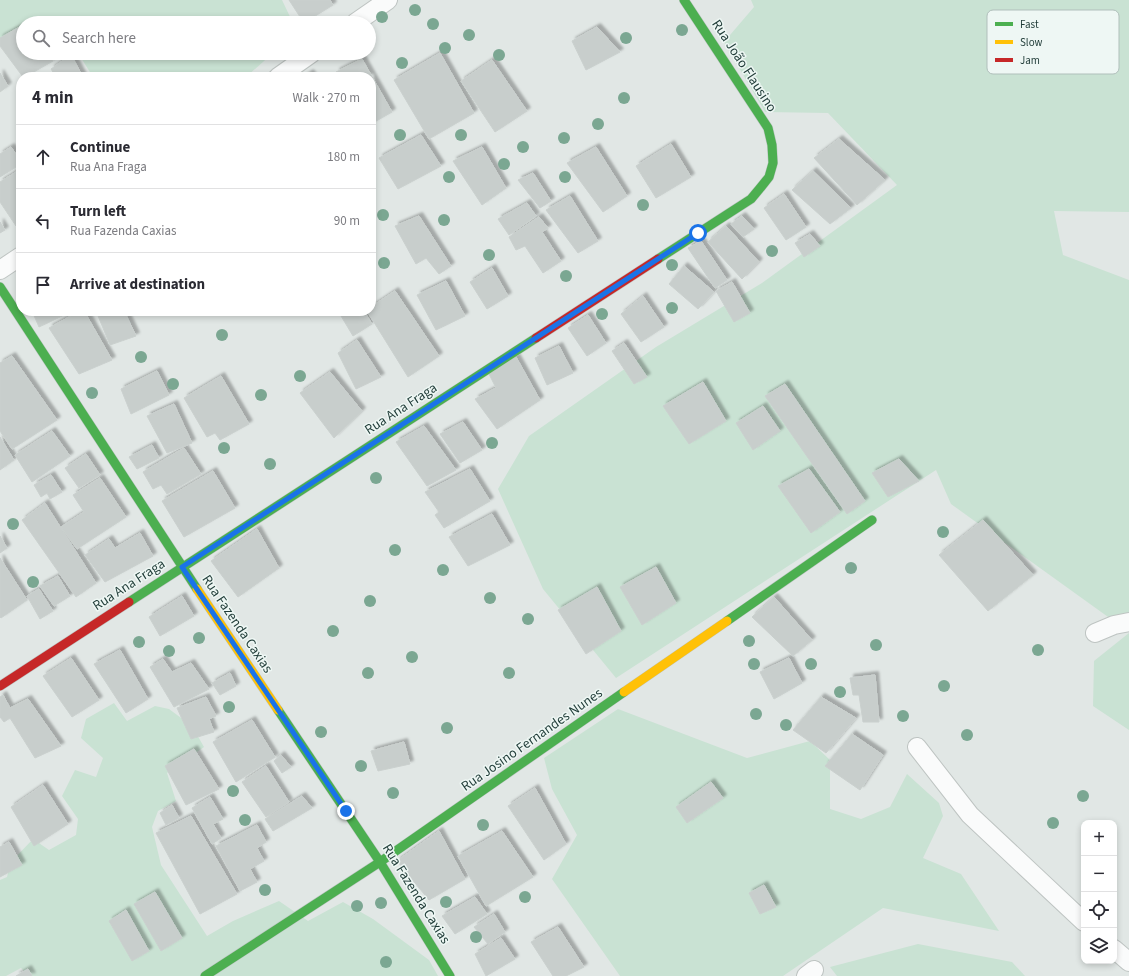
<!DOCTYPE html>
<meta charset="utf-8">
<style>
body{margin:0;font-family:"Source Sans 3",sans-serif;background:#f7f7f7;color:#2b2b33}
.controls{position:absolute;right:12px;bottom:12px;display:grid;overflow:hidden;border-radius:8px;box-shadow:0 2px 6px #0003}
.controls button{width:36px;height:36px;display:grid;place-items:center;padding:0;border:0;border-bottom:1px solid #e1e1e2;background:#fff;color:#2b2b33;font:20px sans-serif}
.stop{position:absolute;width:12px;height:12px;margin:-9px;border:3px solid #1a73e8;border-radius:50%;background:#fff}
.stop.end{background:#1a73e8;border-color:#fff;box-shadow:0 1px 4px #0008}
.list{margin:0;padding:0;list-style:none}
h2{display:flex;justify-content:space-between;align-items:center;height:52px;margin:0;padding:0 16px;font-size:17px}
h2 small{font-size:13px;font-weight:400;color:#7c7c81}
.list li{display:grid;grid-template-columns:26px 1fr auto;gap:12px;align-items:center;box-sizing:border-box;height:64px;padding:0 16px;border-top:1px solid #e1e1e2}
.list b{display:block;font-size:15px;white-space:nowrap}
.list p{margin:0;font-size:13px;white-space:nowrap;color:#7c7c81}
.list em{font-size:13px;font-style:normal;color:#7c7c81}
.icon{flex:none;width:22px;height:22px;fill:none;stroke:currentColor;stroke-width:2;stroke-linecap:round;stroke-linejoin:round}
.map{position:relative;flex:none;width:1129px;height:976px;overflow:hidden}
.search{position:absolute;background:#fff;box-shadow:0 2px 6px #0003;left:16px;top:16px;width:360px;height:44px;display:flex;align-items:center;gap:10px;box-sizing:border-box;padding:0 14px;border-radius:22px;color:#7c7c81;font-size:15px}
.panel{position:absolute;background:#fff;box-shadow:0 2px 6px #0003;left:16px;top:72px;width:360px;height:244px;border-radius:16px}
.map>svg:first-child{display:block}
</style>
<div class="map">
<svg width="1129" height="976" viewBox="0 0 1129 976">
<defs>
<filter id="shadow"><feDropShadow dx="3.5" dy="-3.5" stdDeviation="1" flood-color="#0004"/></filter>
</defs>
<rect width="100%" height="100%" fill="#e1e7e5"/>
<g fill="#c9e2d3">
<polygon points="0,0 282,0 293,23 23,23 23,40 0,43"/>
<polygon points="751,0 1129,0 1129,212 1054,211 1063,255 1129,280 1129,632 951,504 936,470 616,678 543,589 498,489 529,436 656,347 762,283 897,185 828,113 765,112 724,42 754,7"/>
<polygon points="78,53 273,53 246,77 93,77"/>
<polygon points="1129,633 1129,730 1093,706 1094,661"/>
<polygon points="114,703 127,721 155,706 169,709 192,726 204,747 167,773 176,801 158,811 152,827 161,865 207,936 233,921 279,901 308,921 343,902 373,919 429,960 438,976 29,976 21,968 6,976 0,976 0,880 7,877 11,862 33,839 49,850 76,835 78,819 62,796 75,770 96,777 103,758 81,738 86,719"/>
<polygon points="618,709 747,758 810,741 830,760 830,809 861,819 890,807 907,774 939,803 943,816 923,858 961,874 999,931 883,908 783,976 620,976 552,879 577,835 552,789 544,758"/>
<polygon points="918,944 1012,962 1025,976 837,976 830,967"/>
</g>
<g fill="#c8cecc" stroke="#cad0ce" filter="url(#shadow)">
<polygon points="289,0 330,0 333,5 304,23"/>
<polygon points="23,25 23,53 47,53 53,61 25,77 23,77 0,46 0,38"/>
<polygon points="597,27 620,52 586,70 572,41"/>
<polygon points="440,53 474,113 429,139 394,80"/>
<polygon points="71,55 83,77 56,77 51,69"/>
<polygon points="362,59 392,112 371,124 371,77 339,77 336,72"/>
<polygon points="492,60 527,111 495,132 461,81"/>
<polygon points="0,73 8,86 0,92"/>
<polygon points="310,73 313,77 304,77"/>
<polygon points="421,135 441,166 398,189 379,158"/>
<polygon points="839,139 885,180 857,205 814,158"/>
<polygon points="671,144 691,177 656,198 636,166"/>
<polygon points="11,147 21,161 21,164 0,177 0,154"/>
<polygon points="482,147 506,188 482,205 453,161"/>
<polygon points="596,147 627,196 603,212 567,163"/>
<polygon points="21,169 21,223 16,226 0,202 0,182"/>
<polygon points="813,171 851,208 830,224 792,190"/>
<polygon points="533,173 551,201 540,208 518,180"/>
<polygon points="784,194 806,227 786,240 764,208"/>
<polygon points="570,196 598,241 578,253 546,210"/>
<polygon points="527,203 536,216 509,235 498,219"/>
<polygon points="419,216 451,266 439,274 426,258 416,264 395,226"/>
<polygon points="742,216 754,229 743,237 731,224"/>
<polygon points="539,217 548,228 542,232 561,261 543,273 525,246 516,250 509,237"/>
<polygon points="0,222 5,230 0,233"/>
<polygon points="726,226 759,262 742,279 708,242"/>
<polygon points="810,234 820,246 804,257 795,243"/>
<polygon points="701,241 727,280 715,288 688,248"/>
<polygon points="684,266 714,292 698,309 669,284"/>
<polygon points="492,268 508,296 487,309 470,282"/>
<polygon points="446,281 465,316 436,330 417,295"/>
<polygon points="732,282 750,313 734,322 716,291"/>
<polygon points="395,291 439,356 408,377 367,311 371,311 371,307"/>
<polygon points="643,296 664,327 641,342 621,314"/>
<polygon points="32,311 73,311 39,327"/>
<polygon points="80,311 84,311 112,360 79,374 49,328"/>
<polygon points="96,311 124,311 136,336 110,345"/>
<polygon points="338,311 364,311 372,324 353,336"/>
<polygon points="588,315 606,343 587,356 568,328"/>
<polygon points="357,340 381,377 356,389 338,353"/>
<polygon points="624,343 647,377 634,384 612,351"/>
<polygon points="559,346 573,373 547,385 535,358"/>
<polygon points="12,356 57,420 12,449 0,431 0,363"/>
<polygon points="516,357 540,400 497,429 475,399 496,388 489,374"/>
<polygon points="157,371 169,395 131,414 121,389"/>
<polygon points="330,372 362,411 334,438 300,393"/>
<polygon points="221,376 249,424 220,440 215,433 207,437 184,398"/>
<polygon points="703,382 726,421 689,444 663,406"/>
<polygon points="785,384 865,501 847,514 765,396"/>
<polygon points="174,404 192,443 167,453 147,416"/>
<polygon points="763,406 780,431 753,450 736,423"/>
<polygon points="463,422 482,450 460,463 440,434"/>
<polygon points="424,426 456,470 427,486 396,442"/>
<polygon points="52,431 70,456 32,482 15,455"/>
<polygon points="0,437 14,460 0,470"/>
<polygon points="152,445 159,458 137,469 129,457"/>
<polygon points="184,448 201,474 167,494 161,485 153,489 143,472"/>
<polygon points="86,454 100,475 79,488 65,468"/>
<polygon points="899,459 919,481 888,497 872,473"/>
<polygon points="470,469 490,501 444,528 435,515 439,512 425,492"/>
<polygon points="809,469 840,512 811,533 778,486"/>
<polygon points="213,471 235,508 184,537 162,501"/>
<polygon points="51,475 62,492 50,499 47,493 41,497 34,485"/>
<polygon points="100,478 126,517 77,549 61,527 84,512 73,495"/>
<polygon points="45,503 96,583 76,597 22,520"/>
<polygon points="492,514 510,545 468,566 449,537"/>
<polygon points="983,520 1033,575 988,611 939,555"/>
<polygon points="257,529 279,568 238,597 211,561"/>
<polygon points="140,533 153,556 105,582 85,555 109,539 115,548"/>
<polygon points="0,536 7,548 0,553"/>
<polygon points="0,558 27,600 1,618 0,617"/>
<polygon points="656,567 676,603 642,625 620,587"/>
<polygon points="58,576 70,596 54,606 40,586"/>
<polygon points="597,587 621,631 586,654 558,610"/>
<polygon points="39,589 53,611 40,619 27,596"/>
<polygon points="182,596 194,616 160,636 149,617"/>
<polygon points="774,597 812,640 793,656 752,617"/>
<polygon points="120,650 148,699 126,713 94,664"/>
<polygon points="71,658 99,700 72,717 43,676"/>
<polygon points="789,658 802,683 774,699 760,672"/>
<polygon points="163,659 172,672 191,663 209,689 174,707 150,667"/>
<polygon points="230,673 236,686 220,695 212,683"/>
<polygon points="875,675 879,722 863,722 859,695 853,695 850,678"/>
<polygon points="3,695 10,708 28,699 61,746 35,758 10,718 4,722 0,717 0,697"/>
<polygon points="206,697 216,716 209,719 214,732 191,739 177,708"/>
<polygon points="821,697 856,718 826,753 793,730"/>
<polygon points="252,720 275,757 236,782 213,742"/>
<polygon points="852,734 883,755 860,790 825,766"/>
<polygon points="404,742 410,764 378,771 371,751"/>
<polygon points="194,749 219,789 186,805 165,766"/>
<polygon points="281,755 291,767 282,773 274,761"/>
<polygon points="266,766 289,802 266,817 242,782"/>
<polygon points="711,782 723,798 687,823 676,807"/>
<polygon points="43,785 68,824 34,846 11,807"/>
<polygon points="535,788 566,844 544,860 508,806"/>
<polygon points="302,796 312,808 273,831 265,819"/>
<polygon points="210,797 223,819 213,824 221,838 212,844 192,808"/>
<polygon points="172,805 179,818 166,825 160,813"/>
<polygon points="191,816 237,894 200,914 156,833"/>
<polygon points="257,825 266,842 257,848 264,861 250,869 257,882 240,891 216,846"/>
<polygon points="439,831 465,879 429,900 397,861"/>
<polygon points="502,831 533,877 486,906 458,856"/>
<polygon points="9,842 22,865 0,877 0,847"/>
<polygon points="764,885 776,907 760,914 749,893"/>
<polygon points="155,892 182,938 161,951 134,904"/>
<polygon points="475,897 487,914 455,934 442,916"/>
<polygon points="126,910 149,951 132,961 109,921"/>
<polygon points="494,914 505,932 488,944 474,927"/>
<polygon points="558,927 584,967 566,976 553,976 531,942"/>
<polygon points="501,938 515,959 486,976 475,954"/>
<polygon points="28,969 32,976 16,976"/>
</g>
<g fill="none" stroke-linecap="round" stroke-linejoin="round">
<g stroke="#bec4c2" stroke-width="20">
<g id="street">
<polyline points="355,23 388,0"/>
<polyline points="278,77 312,53"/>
<polyline points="0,270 21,256"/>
<polyline points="1095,633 1114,625 1129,622"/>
<polyline points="917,747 970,815 1084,922"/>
<polyline points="1114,949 1129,962"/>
<polyline points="806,976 814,970"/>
</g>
</g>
<g stroke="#bdc5c3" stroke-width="10">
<g id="fast">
<polyline points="658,259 751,199 761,187 769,177 773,163 772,145 768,128 684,0"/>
<polyline points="0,287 197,589"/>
<polyline points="129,602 536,338"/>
<polyline points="727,621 872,520"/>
<polyline points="278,710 380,862 450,976"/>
<polyline points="205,976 380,862 624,692"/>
</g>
</g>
<g stroke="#bdc5c3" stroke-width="10">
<g id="slow">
<polyline points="197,589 278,710"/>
<polyline points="624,692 727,621"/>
</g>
</g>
<g stroke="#bdc5c3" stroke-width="10">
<g id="jam">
<polyline points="536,338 658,259"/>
<polyline points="0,686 129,602"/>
</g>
</g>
<use href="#street" stroke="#fafbfb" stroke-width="18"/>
<use href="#fast" stroke="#4caf50" stroke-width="9"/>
<use href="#slow" stroke="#ffc107" stroke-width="9"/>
<use href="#jam" stroke="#c62828" stroke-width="9"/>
</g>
<g fill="#7ba792">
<circle cx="415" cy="10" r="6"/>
<circle cx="382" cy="17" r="6"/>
<circle cx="433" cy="24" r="6"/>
<circle cx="682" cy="30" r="6"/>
<circle cx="469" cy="35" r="6"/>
<circle cx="626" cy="38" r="6"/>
<circle cx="445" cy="48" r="6"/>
<circle cx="499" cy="55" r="6"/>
<circle cx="402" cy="63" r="6"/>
<circle cx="624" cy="98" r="6"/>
<circle cx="598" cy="124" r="6"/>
<circle cx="400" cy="135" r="6"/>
<circle cx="461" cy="135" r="6"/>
<circle cx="564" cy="138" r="6"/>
<circle cx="523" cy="147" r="6"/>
<circle cx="504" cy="164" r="6"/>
<circle cx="449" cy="177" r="6"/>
<circle cx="565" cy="177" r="6"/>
<circle cx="643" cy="205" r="6"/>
<circle cx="383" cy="215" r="6"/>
<circle cx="444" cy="220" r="6"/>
<circle cx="772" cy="251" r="6"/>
<circle cx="489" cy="255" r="6"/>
<circle cx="384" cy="263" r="6"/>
<circle cx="672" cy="265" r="6"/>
<circle cx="566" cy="276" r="6"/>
<circle cx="672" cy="308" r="6"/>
<circle cx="602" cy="314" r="6"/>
<circle cx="222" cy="335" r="6"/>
<circle cx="141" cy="357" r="6"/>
<circle cx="300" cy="376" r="6"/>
<circle cx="173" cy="384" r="6"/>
<circle cx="92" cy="393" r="6"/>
<circle cx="261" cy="395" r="6"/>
<circle cx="492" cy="443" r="6"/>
<circle cx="224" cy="448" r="6"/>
<circle cx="270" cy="464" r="6"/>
<circle cx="376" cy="478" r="6"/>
<circle cx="13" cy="524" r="6"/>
<circle cx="943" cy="532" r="6"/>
<circle cx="395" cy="550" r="6"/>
<circle cx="851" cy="568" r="6"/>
<circle cx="443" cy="570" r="6"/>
<circle cx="33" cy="582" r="6"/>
<circle cx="490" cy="598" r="6"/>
<circle cx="370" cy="601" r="6"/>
<circle cx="528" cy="619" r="6"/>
<circle cx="333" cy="631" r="6"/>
<circle cx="199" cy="638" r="6"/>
<circle cx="749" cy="641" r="6"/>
<circle cx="139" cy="642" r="6"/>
<circle cx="876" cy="645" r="6"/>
<circle cx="1038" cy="650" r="6"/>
<circle cx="169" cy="651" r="6"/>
<circle cx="412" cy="657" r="6"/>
<circle cx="754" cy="664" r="6"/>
<circle cx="811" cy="664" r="6"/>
<circle cx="368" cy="673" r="6"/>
<circle cx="509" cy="673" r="6"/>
<circle cx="944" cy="686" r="6"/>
<circle cx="840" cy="692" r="6"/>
<circle cx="229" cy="707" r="6"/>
<circle cx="756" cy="714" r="6"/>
<circle cx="903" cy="716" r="6"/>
<circle cx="786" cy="725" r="6"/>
<circle cx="447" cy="728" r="6"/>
<circle cx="321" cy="732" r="6"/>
<circle cx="967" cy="735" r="6"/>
<circle cx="361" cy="766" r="6"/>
<circle cx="233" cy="791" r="6"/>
<circle cx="393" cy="793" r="6"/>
<circle cx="1083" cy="796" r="6"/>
<circle cx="245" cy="820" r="6"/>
<circle cx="1053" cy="823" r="6"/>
<circle cx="483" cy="825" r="6"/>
<circle cx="265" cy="890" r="6"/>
<circle cx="525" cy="897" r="6"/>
<circle cx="446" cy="902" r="6"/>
<circle cx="381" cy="903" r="6"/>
<circle cx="357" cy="906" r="6"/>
<circle cx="476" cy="937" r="6"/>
<circle cx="386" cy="962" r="6"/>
</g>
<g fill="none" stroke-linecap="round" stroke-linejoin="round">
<polyline stroke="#1a73e8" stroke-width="5" points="346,811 182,567 698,233"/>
</g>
<g text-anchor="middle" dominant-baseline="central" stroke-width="3" stroke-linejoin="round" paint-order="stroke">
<g font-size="14" fill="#1f3b37" stroke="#eef7f4">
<text transform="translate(744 66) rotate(57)">Rua João Flausino</text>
<text transform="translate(401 409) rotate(-33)">Rua Ana Fraga</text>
<text transform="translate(129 585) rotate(-33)">Rua Ana Fraga</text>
<text transform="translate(237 624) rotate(56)">Rua Fazenda Caxias</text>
<text transform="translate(532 740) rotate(-35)">Rua Josino Fernandes Nunes</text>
<text transform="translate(416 894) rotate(58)">Rua Fazenda Caxias</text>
</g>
</g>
<rect x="987" y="10" width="132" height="64" rx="6" fill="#eef7f4" stroke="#b0bfbb" stroke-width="1"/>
<rect x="995" y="22" width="18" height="4" fill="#4caf50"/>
<rect x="995" y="40" width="18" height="4" fill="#ffc107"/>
<rect x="995" y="58" width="18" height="4" fill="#c62828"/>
<g font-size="11" fill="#1f3b37">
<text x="1020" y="28">Fast</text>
<text x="1020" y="46">Slow</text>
<text x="1020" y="64">Jam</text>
</g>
</svg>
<div class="controls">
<button>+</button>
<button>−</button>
<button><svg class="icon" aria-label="locate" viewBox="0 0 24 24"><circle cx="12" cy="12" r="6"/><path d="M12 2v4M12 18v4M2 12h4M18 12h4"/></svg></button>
<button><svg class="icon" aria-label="layers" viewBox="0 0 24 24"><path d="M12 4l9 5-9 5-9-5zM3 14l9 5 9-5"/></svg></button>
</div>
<div class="stop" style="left:698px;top:233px"></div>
<div class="stop end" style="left:346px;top:811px"></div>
<div class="search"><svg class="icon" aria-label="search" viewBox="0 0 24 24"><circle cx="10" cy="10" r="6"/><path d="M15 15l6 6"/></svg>Search here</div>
<section class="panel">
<h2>4 min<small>Walk · 270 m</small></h2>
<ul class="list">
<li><svg class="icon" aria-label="ahead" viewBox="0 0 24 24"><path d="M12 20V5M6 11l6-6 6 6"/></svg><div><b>Continue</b><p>Rua Ana Fraga</p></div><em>180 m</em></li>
<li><svg class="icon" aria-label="left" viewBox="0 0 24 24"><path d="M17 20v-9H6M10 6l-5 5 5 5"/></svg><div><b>Turn left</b><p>Rua Fazenda Caxias</p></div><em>90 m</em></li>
<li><svg class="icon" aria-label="arrive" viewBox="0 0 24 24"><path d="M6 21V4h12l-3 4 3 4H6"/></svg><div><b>Arrive at destination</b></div></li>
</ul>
</section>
</div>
